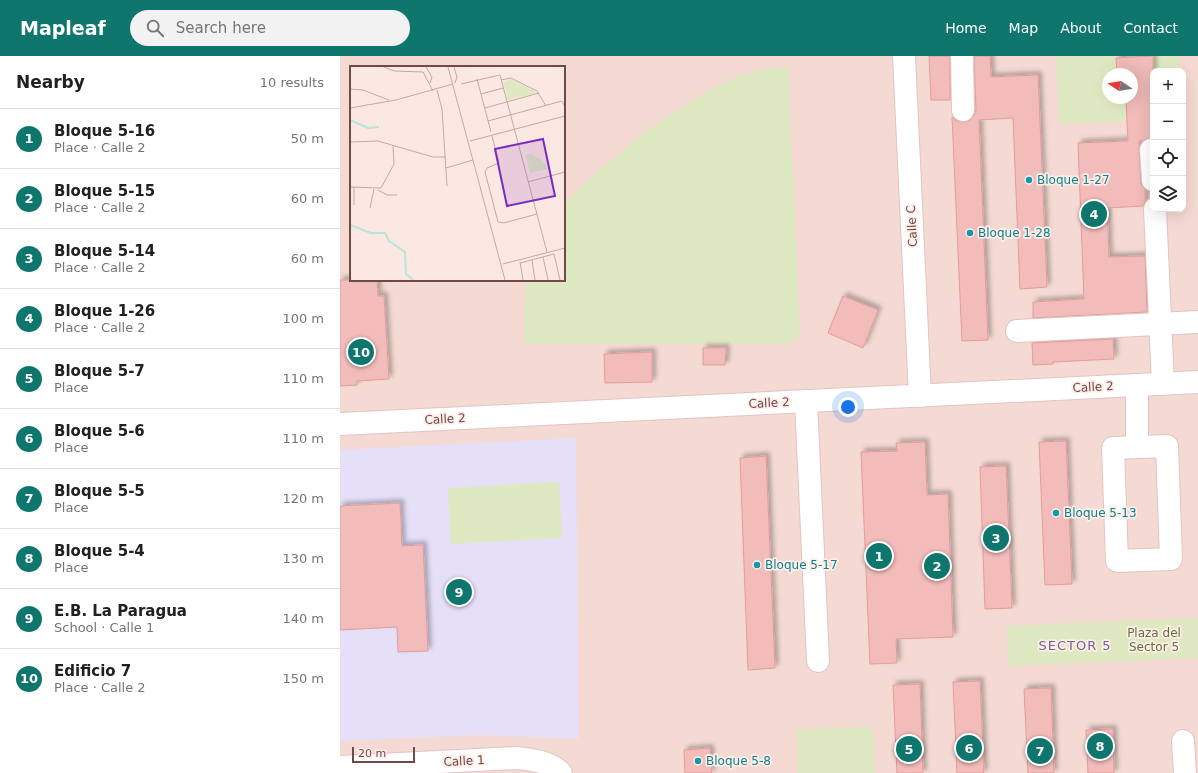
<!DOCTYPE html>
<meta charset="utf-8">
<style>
body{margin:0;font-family:"DejaVu Sans",sans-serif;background:#f2f2f2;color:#202124}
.controls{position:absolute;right:12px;top:12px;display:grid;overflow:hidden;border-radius:8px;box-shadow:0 4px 16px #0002}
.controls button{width:36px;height:36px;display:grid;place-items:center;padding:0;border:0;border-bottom:1px solid #e0e0e0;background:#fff;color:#202124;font:20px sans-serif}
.compass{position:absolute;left:762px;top:12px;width:36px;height:36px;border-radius:50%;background:#fff;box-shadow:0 4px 16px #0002;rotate:282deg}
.scale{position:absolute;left:12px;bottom:10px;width:63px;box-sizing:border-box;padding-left:4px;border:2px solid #724949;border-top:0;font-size:11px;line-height:14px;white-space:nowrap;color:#724949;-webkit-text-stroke:3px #ffede8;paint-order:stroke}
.you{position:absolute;left:508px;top:351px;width:14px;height:14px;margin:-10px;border:3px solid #fff;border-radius:50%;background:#1a73e8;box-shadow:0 0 0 6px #1a73e833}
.badge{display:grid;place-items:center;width:26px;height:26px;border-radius:50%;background:#0f766e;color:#fff;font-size:13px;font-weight:700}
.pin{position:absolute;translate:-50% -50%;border:2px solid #fff;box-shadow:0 1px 4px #0006}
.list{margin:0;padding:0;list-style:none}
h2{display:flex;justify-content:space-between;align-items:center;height:52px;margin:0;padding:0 16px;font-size:17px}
h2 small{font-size:13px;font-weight:400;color:#757577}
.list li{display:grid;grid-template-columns:26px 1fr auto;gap:12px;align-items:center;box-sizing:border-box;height:60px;padding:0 16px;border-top:1px solid #e0e0e0}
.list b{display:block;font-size:15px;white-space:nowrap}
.list p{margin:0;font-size:13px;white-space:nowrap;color:#757577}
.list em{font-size:13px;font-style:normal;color:#757577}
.icon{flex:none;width:22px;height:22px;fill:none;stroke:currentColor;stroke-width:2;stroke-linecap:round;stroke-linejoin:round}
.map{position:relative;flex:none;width:858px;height:717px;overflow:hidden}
header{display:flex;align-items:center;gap:24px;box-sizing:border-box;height:56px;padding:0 20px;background:#0f766e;color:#fff}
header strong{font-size:19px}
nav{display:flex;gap:22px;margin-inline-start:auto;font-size:14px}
.search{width:280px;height:36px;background:#f2f2f2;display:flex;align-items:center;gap:10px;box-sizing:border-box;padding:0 14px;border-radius:22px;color:#757577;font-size:15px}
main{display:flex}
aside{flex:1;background:#fff}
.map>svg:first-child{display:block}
</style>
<header>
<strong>Mapleaf</strong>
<div class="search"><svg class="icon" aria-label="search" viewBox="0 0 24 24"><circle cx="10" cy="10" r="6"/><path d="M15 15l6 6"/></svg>Search here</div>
<nav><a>Home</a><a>Map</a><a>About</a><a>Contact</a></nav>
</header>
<main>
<aside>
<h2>Nearby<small>10 results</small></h2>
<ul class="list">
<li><span class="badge">1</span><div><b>Bloque 5-16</b><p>Place · Calle 2</p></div><em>50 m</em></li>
<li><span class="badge">2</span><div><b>Bloque 5-15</b><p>Place · Calle 2</p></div><em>60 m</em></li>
<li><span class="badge">3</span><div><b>Bloque 5-14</b><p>Place · Calle 2</p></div><em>60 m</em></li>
<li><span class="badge">4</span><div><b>Bloque 1-26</b><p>Place · Calle 2</p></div><em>100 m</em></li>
<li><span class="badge">5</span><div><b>Bloque 5-7</b><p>Place</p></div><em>110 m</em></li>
<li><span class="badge">6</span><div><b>Bloque 5-6</b><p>Place</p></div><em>110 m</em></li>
<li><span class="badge">7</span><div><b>Bloque 5-5</b><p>Place</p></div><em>120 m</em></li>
<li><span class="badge">8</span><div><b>Bloque 5-4</b><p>Place</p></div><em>130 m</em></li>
<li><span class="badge">9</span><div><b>E.B. La Paragua</b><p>School · Calle 1</p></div><em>140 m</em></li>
<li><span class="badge">10</span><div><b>Edificio 7</b><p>Place · Calle 2</p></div><em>150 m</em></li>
</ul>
</aside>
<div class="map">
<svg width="858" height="717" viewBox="0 0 858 717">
<defs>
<filter id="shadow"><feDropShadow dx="3.5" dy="-3.5" stdDeviation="2" flood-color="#0004"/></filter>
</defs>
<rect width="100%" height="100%" fill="#fce8e2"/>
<path fill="#f5dad3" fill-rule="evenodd" d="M0,0H858V717H0ZM11,11H224V224H11ZM813,15H843V153H813ZM768,18H792V42H768Z"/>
<polygon fill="#e6dff8" points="236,382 239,683 140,679 0,685 0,394"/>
<g fill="#dfe9c1" fill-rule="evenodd">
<path d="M716,0H838L839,15H813V64L719,68ZM768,18H792V42H768Z"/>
<polygon points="448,11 460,276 456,286 449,288 184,288 185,230 186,224 224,224 224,148 247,125 307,74 367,35 401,19 424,13"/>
<polygon points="219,426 222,482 111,488 108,432"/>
<polygon points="858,562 858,602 668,610 667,570"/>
<polygon points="533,671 534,717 458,717 457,673"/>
</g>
<g fill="#f1bcba" stroke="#e39c9b" filter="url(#shadow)">
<polygon points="589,0 610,0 610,44 591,44"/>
<polygon points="634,0 650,0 651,21 698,19 707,231 680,233 673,62 639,64 648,284 622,285 612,61 617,65 624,66 630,64 634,60 636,54"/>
<polygon points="813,0 813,82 810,82 799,85 799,94 801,128 805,133 805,146 803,150 767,152 769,201 805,200 807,256 693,262 693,246 744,243 738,87 788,85 786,44 778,44 778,42 792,42 792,18 777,18 776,2"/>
<polygon points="0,224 37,224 38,240 44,240 49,323 17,325 17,329 0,330"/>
<polygon points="503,240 538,254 523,292 488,277"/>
<polygon points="773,283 774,303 713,306 713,308 693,309 692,287"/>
<polygon points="363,292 386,292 385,309 363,309"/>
<polygon points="312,296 312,326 265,327 264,298"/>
<polygon points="726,385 732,528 705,529 699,386"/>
<polygon points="585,386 587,439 608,438 613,581 556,583 557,607 530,608 521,396 557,395 556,387"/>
<polygon points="426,400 435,612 408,614 400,402"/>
<polygon points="666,410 672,552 645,553 640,411"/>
<polygon points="60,447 62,490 83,489 88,595 58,596 57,571 0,574 0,450"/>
<polygon points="640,625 644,717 617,717 613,626"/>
<polygon points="580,628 583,717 557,717 553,629"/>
<polygon points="711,632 714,717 688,717 684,633"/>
<polygon points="773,673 774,717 748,717 746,674"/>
<polygon points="370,692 372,717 345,717 344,694"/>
</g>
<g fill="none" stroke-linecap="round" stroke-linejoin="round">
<g stroke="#e2c4c1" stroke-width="24">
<g id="minor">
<polyline points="564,0 580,340"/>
<polyline points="622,0 623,54"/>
<polyline points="811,94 813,124"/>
<polyline points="815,153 823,328"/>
<polyline points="677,275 858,266"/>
<polyline points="797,329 797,391"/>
<polyline points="466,345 478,605"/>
<polyline points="0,368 858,326"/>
<polygon points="827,390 831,503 777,505 773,392"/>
<polyline points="843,685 845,717"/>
<path d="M0,711L177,702C191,704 210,705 221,717"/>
</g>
</g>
<use href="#minor" stroke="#fff" stroke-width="22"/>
</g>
<g fill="#0f9aa8" stroke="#ffede8" stroke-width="1.5">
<circle cx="689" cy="124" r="4"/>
<circle cx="630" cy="177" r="4"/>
<circle cx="716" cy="457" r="4"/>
<circle cx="417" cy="509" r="4"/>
<circle cx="358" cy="705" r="4"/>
</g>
<g text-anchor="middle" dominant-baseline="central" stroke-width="3.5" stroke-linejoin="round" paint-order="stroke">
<g font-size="12" fill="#0d838f" stroke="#ffede8" text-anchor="start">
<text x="697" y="124">Bloque 1-27</text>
<text x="638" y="177">Bloque 1-28</text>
<text x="724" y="457">Bloque 5-13</text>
<text x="425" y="509">Bloque 5-17</text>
<text x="366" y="705">Bloque 5-8</text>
</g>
<g font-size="12" fill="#724949" stroke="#ffede8">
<text transform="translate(572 170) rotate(-93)">Calle C</text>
<text transform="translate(753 331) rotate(-3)">Calle 2</text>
<text transform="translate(429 347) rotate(-3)">Calle 2</text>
<text transform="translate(105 363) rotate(-3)">Calle 2</text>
<text transform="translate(124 705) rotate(-3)">Calle 1</text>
</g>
<g font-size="12" fill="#61733f" stroke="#ffede8">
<text x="814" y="577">Plaza del<tspan x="814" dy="14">Sector 5</tspan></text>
</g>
<g font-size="13" letter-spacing="1" fill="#746496" stroke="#ffede8">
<text x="735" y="589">SECTOR 5</text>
</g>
</g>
<g transform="translate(10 10)">
<rect width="215" height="215" fill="#fce8e2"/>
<path d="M161,13L185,25V27L158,34L153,16ZM181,88L192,94L198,103L180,107L176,89Z" fill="#dfe9c1"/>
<path fill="none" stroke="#b7e4db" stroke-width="2" d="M0,54L18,62L29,61M0,159L21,167H35L39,175L55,186L56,208L63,214"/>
<path fill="none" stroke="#c5a8a5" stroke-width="1" d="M34,1L44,5L73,6L83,25M76,1L82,11L80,17M98,1L155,214M104,1L107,11L105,17M127,13L141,66M151,14L161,12L187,25L196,40M111,18L150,9L197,186M0,23L13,24L39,34M87,24L92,43L97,120M131,28L153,22M0,42L46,34L103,18M135,42L189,27M138,55L212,35L215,41M142,70L149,97L137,102L135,106L148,156L154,157L187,148M120,75L215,50M0,76L28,75L83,91H96M96,102L123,94M178,116L215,106M0,121L31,122L44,98L43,79M28,124L37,129H47M4,139V121M20,142L24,123M193,191L198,214M182,194L185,214M170,196L173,214M170,197L204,188L210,214M153,198L215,182"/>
<path fill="#7b2cbf" fill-opacity="0.15" stroke="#7b2cbf" stroke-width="2" d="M193,73L205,130L157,140L145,83Z"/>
<rect width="215" height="215" fill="none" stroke="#724949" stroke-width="2"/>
</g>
</svg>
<div class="controls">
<button>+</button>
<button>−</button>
<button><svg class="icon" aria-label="locate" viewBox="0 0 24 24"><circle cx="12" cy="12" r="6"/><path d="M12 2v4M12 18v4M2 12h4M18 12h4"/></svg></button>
<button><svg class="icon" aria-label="layers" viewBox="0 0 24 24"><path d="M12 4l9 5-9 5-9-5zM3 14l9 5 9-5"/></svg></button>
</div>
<svg class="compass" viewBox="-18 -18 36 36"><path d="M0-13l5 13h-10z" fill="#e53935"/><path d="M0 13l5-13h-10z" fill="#757577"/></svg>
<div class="scale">20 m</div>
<div class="you"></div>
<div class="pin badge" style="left:539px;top:500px">1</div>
<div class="pin badge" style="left:597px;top:510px">2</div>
<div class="pin badge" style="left:656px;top:482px">3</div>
<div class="pin badge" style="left:754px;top:158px">4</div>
<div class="pin badge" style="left:569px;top:693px">5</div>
<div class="pin badge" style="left:629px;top:692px">6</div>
<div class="pin badge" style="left:700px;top:695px">7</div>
<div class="pin badge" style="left:760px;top:690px">8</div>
<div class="pin badge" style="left:119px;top:536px">9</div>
<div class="pin badge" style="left:21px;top:296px">10</div>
</div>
</main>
